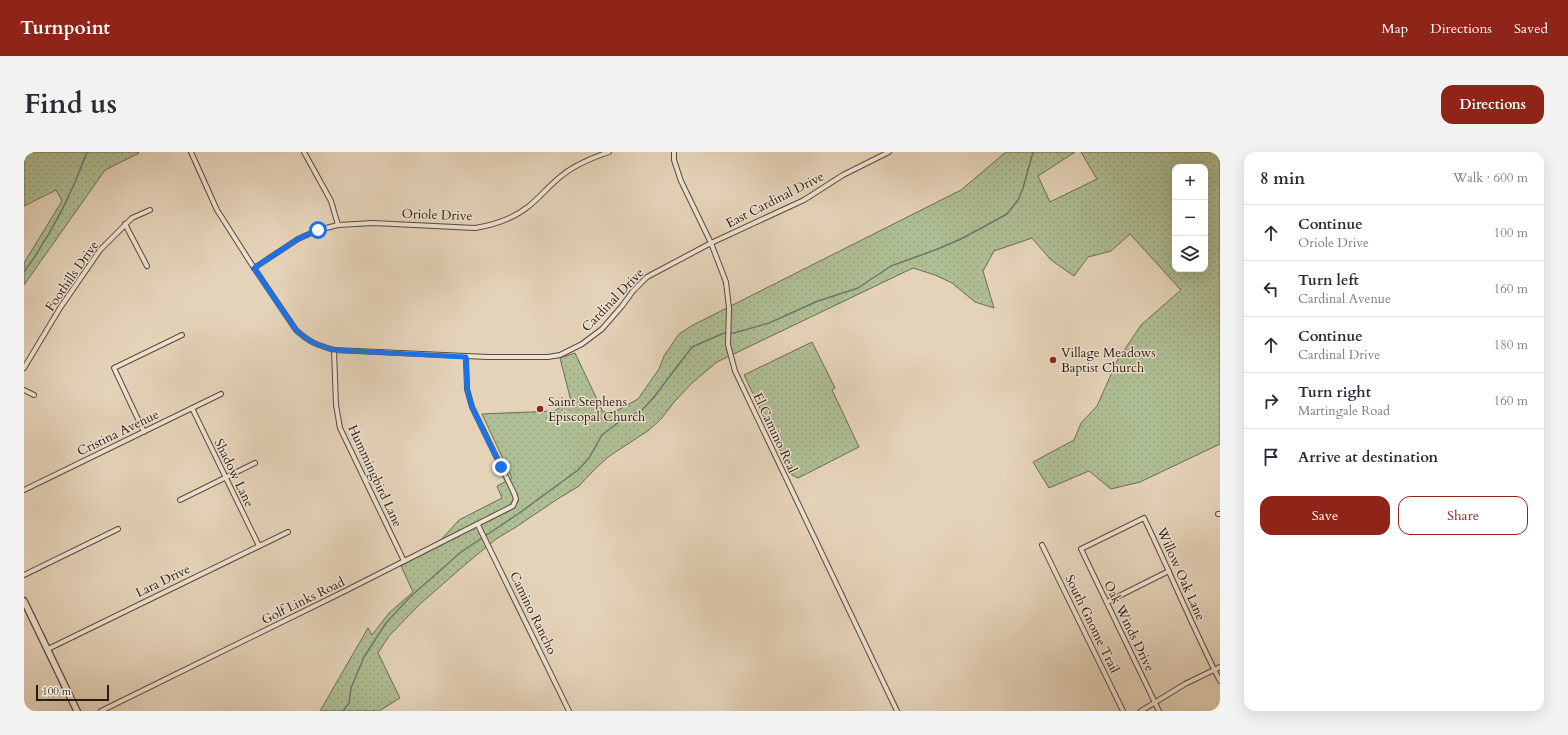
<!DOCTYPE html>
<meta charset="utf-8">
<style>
body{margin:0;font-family:Cardo,serif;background:#f2f2f3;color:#2b2b33}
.controls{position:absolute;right:12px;top:12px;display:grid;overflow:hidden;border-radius:8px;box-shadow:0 4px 16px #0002}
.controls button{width:36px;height:36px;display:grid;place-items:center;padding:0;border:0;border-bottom:1px solid #e1e1e2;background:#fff;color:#2b2b33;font:20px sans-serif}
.scale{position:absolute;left:12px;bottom:10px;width:73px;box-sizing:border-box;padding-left:4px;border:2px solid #291b10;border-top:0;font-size:11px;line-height:14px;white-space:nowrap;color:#291b10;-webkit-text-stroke:3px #eee2d2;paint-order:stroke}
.stop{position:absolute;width:12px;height:12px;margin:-9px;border:3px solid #1a73e8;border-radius:50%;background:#fff}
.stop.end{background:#1a73e8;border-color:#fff;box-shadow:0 1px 4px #0008}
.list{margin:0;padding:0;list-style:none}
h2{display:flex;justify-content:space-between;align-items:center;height:52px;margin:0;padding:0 16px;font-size:17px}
h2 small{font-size:13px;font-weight:400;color:#7c7c81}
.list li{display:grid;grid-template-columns:26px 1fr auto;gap:12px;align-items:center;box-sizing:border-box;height:56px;padding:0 16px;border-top:1px solid #e1e1e2}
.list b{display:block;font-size:15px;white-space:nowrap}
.list p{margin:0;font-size:13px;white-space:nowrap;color:#7c7c81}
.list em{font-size:13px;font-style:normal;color:#7c7c81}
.actions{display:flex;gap:8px;padding:12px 16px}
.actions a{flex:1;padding:9px 0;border:1px solid #8f2418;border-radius:12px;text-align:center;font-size:14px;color:#8f2418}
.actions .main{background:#8f2418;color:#fff}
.icon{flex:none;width:22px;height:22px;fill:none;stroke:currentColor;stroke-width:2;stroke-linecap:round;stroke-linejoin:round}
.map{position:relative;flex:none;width:1196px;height:559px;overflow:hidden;border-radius:12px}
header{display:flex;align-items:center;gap:24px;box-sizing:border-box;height:56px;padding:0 20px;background:#8f2418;color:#fff}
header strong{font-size:19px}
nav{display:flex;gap:22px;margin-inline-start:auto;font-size:14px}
.intro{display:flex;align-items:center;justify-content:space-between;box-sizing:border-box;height:96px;padding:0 24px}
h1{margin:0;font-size:28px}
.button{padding:10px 18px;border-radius:12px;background:#8f2418;color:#fff;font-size:14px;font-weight:700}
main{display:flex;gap:24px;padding:0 24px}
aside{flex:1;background:#fff;border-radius:12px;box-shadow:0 4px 16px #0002}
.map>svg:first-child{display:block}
</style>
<header>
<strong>Turnpoint</strong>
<nav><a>Map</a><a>Directions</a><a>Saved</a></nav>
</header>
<div class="intro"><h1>Find us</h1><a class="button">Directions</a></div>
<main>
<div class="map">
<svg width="1196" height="559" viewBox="0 0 1196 559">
<defs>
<pattern id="grass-dots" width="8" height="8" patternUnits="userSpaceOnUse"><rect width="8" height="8" fill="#afbe94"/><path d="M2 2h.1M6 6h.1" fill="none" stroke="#97a37f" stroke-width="1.8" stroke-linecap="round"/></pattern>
</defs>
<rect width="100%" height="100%" fill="#e5d3b9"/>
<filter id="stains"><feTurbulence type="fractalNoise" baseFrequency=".005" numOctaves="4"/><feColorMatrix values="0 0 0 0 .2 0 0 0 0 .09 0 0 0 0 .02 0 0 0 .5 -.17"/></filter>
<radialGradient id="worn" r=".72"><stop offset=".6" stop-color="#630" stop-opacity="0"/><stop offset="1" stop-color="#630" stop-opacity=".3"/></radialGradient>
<g fill="url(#grass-dots)" stroke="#6c6c52" fill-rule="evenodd">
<polygon points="0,0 114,0 115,1 81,18 0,133 0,111 38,49 32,38 0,54"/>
<path d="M982,0H1051L1014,24L1026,50L1073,27L1057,0H1196V292L1116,330L1087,337L1065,319L1025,336L1009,310L1050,288L1057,271L1073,254L1093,209L1117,173L1157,138L1106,82L1087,99L1064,105L1050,124L1027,108L1008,86L970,99L959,119L970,156L951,150L928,131L911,123L889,116L693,210L668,231L651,249L637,267L625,278L584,305L569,319L555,334L532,348L492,375L472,387L436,417L395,453L365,484L354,501L376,546L355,559H296L344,476L348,483L365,461L389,440L377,414L415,390L435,368L478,346L473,334L488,326L458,262L530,259L547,249L536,206L551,201L579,260L594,258L614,247L635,217L640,204L655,182L669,173L937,38ZM1151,15H1181V117H1151Z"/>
<polygon points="788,190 811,236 808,238 835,295 774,326 768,323 720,223"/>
</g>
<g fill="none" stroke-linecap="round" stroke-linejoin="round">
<g stroke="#6a796f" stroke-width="1.5">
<path d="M0,120C27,83 47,44 63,0"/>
<polyline points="319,559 325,551 327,536 340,505 362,471 386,445 437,400 494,362 554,318 565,306 578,283 595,270 618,258 630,245 668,195 700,181 710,181 745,171 794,149 834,136 867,114 911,98 937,87 983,62 994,48 999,36 1009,0"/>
</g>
<g stroke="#58493a" stroke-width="6">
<g id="minor">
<path d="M167,0L193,58L230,116L272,178C285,190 293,193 310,198L464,205H524L536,203L558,192L578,177L598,154L609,139L623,125L687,91L780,48L819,23L865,0"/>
<polyline points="280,0 307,49 314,73"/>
<polyline points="650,0 650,8 657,29 687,91 702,130 705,156 704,193 711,219 873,559"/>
<polyline points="101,72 123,114"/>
<path d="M230,116L274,87L294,78L314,73L349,71L451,76C470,73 489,67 505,54C516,45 525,34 536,25C550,13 567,6 585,0"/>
<polyline points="310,198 312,253 316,276 380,409"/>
<polyline points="0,216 36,156 76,98 108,66 126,58"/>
<polyline points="0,238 10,243"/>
<polyline points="168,256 235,394"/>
<polyline points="120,280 90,216 158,183"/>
<polyline points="0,338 197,242"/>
<polyline points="156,348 231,311"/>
<polyline points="1194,362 1196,362"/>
<polyline points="454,373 545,559"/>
<polyline points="1018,393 1099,559"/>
<polyline points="0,423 94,377"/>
<polyline points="1083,450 1145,419"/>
<polyline points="24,497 264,380"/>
<polyline points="77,559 319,440 489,354 492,347 490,341 448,255 443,237 442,205"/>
<polyline points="1117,559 1161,532 1196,515"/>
<path d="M1135,559L1057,397L1120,366C1146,420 1169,476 1196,529"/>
</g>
</g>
<g stroke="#58493a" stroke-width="8">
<polyline id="tertiary" points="0,449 53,559"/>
</g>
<use href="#minor" stroke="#eee2d2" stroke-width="4"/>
<use href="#tertiary" stroke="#eee2d2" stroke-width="5.5"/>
</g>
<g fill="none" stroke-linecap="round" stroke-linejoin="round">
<path stroke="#1a73e8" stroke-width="5" d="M294,78L274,87L230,116L272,178C285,190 293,193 310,198L442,205L443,237L448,255L477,315"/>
</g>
<g fill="#8f2418" stroke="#eee2d2" stroke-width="1.5">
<circle cx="1029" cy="208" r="4"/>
<circle cx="516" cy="257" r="4"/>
</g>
<g text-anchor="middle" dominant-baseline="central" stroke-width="3" stroke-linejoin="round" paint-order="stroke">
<g font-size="13" fill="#291b10" stroke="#eee2d2">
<text transform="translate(751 48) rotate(-27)">East Cardinal Drive</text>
<text transform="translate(413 63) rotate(2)">Oriole Drive</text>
<text transform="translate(48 124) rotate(-55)">Foothills Drive</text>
<text transform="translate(589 148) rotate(-46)">Cardinal Drive</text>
<text transform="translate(94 281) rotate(-26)">Cristina Avenue</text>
<text transform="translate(751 281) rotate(65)">El Camino Real</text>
<text transform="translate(210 321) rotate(64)">Shadow Lane</text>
<text transform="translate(351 324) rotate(65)">Hummingbird Lane</text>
<text transform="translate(1157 422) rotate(66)">Willow Oak Lane</text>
<text transform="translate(139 429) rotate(-26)">Lara Drive</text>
<text transform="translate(279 449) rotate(-26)">Golf Links Road</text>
<text transform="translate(509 461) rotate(64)">Camino Rancho</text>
<text transform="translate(1068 472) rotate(64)">South Gnome Trail</text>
<text transform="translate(1105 474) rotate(64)">Oak Winds Drive</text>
</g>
<g font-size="13" fill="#291b10" stroke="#eee2d2" text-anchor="start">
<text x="1037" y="201">Village Meadows<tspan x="1037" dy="15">Baptist Church</tspan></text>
<text x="524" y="250">Saint Stephens<tspan x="524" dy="15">Episcopal Church</tspan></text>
</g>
</g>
<rect width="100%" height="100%" filter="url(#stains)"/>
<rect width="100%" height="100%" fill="url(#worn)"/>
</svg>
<div class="controls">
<button>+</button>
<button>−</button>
<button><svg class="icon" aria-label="layers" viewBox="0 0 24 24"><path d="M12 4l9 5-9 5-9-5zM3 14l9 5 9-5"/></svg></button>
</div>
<div class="scale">100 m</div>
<div class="stop" style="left:294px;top:78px"></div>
<div class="stop end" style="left:477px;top:315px"></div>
</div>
<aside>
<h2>8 min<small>Walk · 600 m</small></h2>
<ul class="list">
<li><svg class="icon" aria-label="ahead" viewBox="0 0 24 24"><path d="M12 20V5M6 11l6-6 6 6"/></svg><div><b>Continue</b><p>Oriole Drive</p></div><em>100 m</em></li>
<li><svg class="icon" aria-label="left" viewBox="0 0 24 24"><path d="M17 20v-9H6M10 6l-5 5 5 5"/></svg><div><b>Turn left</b><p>Cardinal Avenue</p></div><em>160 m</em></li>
<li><svg class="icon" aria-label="ahead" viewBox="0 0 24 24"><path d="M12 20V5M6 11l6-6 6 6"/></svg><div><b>Continue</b><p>Cardinal Drive</p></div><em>180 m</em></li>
<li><svg class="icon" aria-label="right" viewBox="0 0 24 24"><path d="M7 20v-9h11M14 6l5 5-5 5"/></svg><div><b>Turn right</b><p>Martingale Road</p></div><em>160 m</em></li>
<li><svg class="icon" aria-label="arrive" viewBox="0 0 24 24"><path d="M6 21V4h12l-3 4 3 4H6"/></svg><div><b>Arrive at destination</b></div></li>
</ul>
<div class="actions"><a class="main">Save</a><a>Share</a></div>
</aside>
</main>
